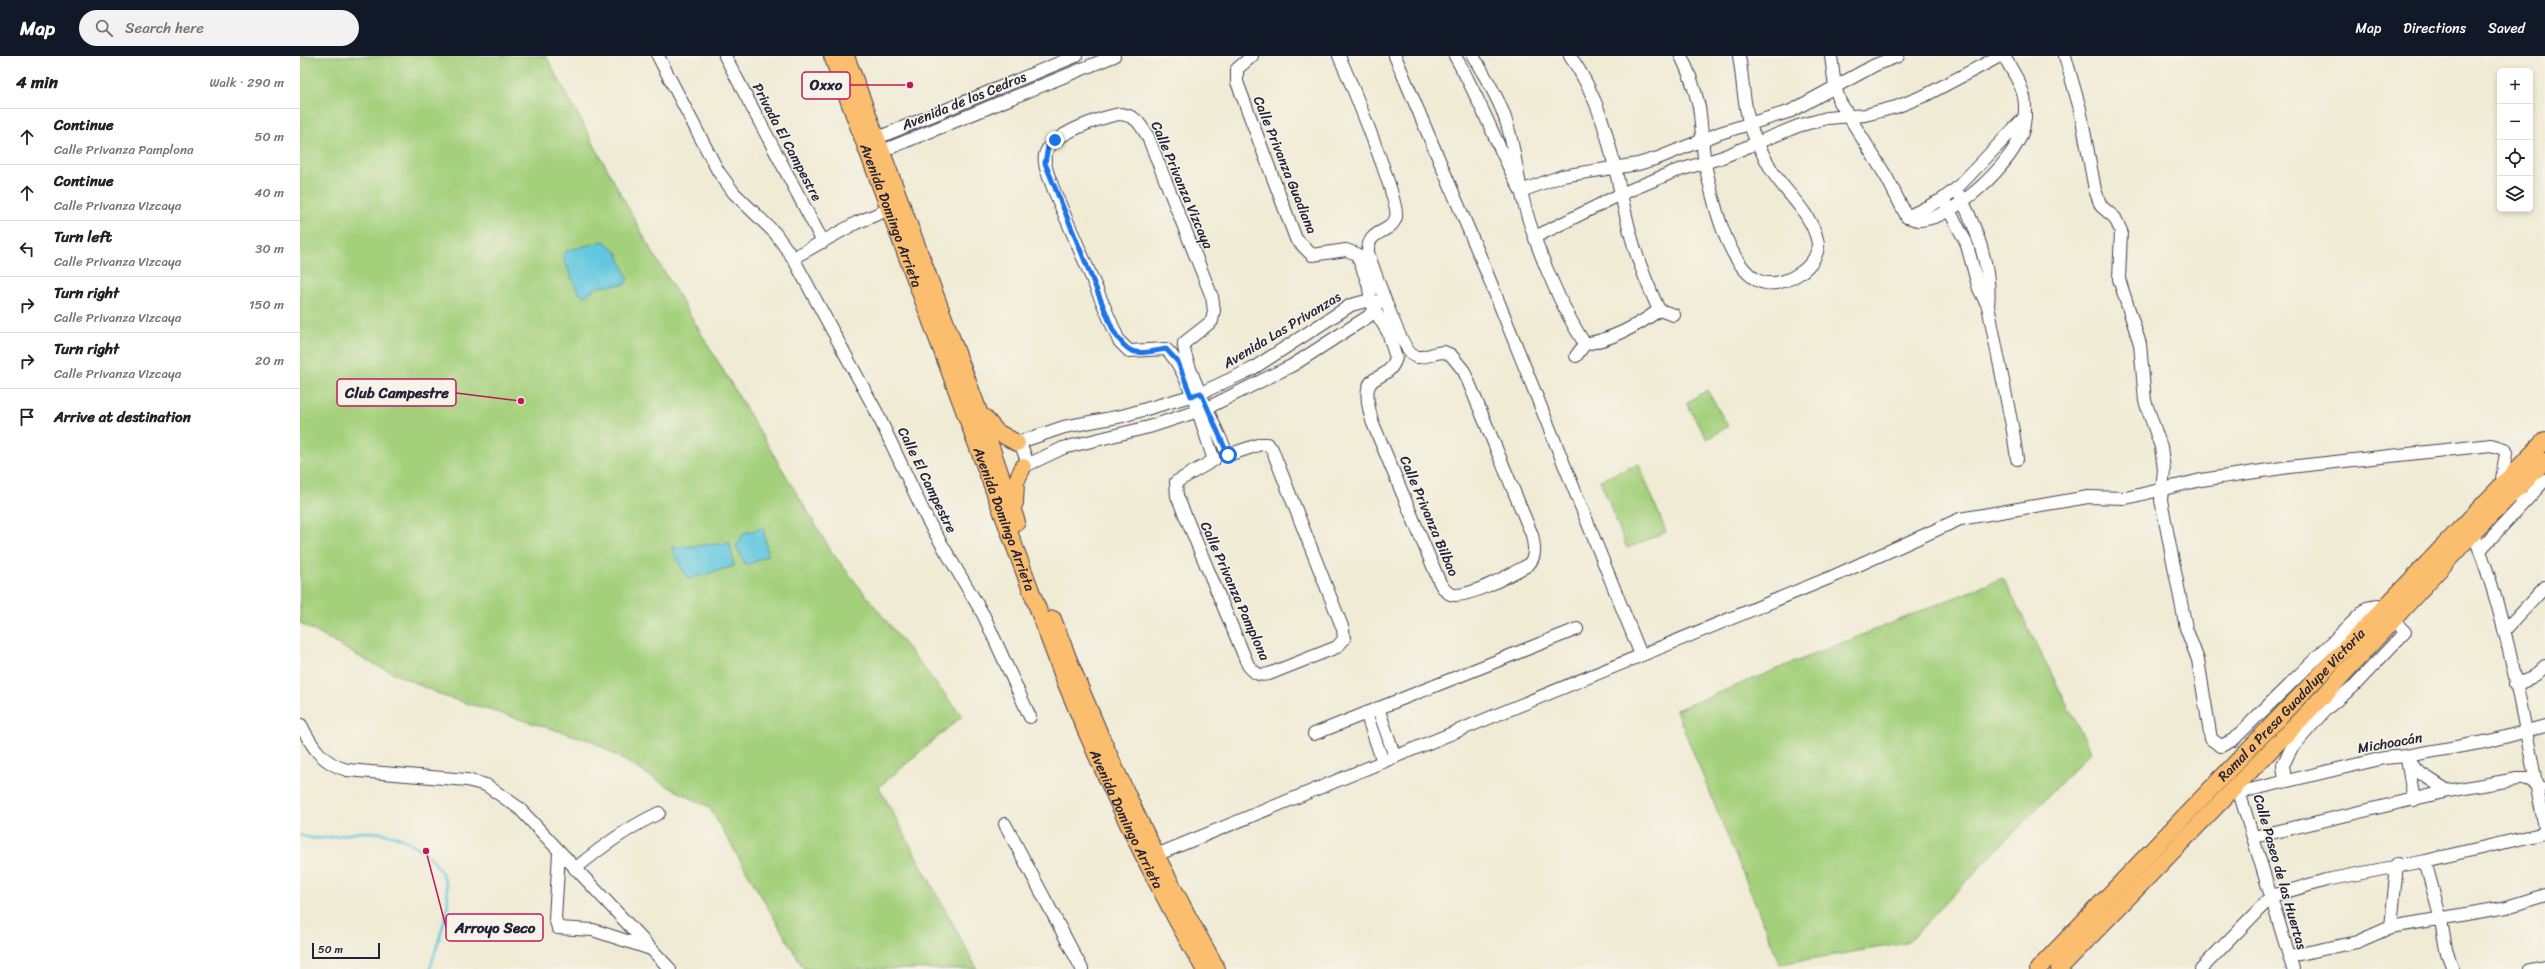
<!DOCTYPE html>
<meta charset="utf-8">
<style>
body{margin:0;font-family:Sriracha,sans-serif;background:#f2f2f2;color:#202124}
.controls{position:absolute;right:12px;top:12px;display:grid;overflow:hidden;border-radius:6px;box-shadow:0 2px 6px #0003}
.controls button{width:36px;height:36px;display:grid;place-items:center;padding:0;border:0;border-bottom:1px solid #e0e0e0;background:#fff;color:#202124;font:20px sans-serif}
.scale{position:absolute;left:12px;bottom:10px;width:68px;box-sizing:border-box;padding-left:4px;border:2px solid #22223b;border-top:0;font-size:11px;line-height:14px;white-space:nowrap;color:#22223b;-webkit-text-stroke:3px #f7f3e8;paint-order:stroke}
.stop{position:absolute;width:12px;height:12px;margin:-9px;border:3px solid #1a73e8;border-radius:50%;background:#fff}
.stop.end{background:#1a73e8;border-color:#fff;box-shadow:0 1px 4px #0008}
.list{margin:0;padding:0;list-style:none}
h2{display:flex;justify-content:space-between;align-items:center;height:52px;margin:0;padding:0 16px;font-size:17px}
h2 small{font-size:13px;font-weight:400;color:#757577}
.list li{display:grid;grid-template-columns:26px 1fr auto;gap:12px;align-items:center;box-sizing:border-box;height:56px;padding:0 16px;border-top:1px solid #e0e0e0}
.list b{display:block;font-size:15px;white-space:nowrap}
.list p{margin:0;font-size:13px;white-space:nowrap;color:#757577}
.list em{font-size:13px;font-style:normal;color:#757577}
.icon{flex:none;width:22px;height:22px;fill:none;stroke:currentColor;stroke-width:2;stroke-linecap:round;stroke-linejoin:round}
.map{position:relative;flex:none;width:2245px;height:913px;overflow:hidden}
header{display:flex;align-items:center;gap:24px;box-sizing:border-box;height:56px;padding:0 20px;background:#111827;color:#fff}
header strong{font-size:19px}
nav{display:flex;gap:22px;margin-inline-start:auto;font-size:14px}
.search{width:280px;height:36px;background:#f2f2f2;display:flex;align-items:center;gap:10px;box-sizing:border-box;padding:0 14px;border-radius:22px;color:#757577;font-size:15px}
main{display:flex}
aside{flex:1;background:#fff}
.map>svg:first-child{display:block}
</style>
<header>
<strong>Map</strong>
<div class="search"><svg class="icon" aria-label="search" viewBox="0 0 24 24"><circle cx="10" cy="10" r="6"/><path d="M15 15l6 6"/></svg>Search here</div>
<nav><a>Map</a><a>Directions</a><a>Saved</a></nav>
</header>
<main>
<aside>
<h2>4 min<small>Walk · 290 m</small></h2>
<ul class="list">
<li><svg class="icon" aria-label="ahead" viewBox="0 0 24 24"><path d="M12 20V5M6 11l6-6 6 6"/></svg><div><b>Continue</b><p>Calle Privanza Pamplona</p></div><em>50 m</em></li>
<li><svg class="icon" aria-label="ahead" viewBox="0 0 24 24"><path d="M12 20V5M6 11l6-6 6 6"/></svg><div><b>Continue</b><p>Calle Privanza Vizcaya</p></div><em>40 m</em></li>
<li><svg class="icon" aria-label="left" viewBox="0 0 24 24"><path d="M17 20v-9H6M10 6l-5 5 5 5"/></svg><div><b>Turn left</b><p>Calle Privanza Vizcaya</p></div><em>30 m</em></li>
<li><svg class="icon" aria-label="right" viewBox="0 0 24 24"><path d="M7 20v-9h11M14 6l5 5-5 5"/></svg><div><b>Turn right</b><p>Calle Privanza Vizcaya</p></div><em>150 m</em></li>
<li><svg class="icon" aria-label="right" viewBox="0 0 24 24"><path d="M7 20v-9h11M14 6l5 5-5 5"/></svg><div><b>Turn right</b><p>Calle Privanza Vizcaya</p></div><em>20 m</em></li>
<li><svg class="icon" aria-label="arrive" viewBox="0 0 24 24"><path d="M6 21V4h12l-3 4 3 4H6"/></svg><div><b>Arrive at destination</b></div></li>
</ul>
</aside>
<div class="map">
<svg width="2245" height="913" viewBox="0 0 2245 913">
<rect width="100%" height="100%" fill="#f7f3e8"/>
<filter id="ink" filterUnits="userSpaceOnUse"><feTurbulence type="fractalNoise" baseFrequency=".025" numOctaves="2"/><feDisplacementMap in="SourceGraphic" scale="8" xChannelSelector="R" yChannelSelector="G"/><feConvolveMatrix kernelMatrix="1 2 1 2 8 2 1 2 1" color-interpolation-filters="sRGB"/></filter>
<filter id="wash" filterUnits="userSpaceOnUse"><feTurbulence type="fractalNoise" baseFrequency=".012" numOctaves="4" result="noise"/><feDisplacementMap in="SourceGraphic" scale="16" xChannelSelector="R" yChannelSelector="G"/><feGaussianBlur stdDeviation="0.9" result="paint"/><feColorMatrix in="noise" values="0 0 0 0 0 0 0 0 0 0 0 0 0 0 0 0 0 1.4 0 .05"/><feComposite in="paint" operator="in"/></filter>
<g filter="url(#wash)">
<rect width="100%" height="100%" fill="#f0ebd4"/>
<g fill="#a4d07c" stroke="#63795c">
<polygon points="0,0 246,0 350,192 533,498 662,660 579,731 677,913 504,913 409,751 365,729 292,685 146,641 67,605 0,567"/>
<polygon points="1407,334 1428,370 1407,383 1386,347"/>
<polygon points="1339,408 1366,476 1327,492 1300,424"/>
<polygon points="1703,522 1791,696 1607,887 1480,908 1376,654"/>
</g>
<g fill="#62c7df" stroke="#42748d">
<polygon points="304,185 317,196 328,223 325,228 298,231 284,240 278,236 263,202 266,195"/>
<polygon points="463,472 468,499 446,510 436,490 444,477"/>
<polygon points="430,487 434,510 388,523 371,492"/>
</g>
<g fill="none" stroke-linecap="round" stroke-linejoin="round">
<path stroke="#62c7df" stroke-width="2.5" d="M0,779C18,787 43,778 63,776C103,774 148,801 148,845C148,859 134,897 130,913"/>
</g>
</g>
<g filter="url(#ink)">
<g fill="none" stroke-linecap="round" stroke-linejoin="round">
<g stroke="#414052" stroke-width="14">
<g id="minor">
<polyline points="358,0 418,115 434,137 475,177 493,202 576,355 628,465 684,560 730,661"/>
<polyline points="425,0 523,186"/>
<path d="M952,0L937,13V26L996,183L1012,199L1046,194L1057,198L1068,227L1072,250L1088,276L1096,302C1086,333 1056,307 1072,365L1140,527C1144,533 1147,538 1154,539C1173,540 1211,518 1228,509C1237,500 1234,490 1232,479L1164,315L1151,299L1144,296C1135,296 1125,302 1117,301C1102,299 1074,213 1068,197C1067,172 1091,179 1096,161C1101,147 1048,20 1039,0"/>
<polyline points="1095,0 1182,205 1341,599"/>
<path d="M1155,0C1180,43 1197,90 1221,135L1262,120L1338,108L1358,102L1420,77L1491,55L1575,9L1598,0"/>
<path d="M1173,0C1186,22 1200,44 1207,68C1214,90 1216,112 1221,134C1230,179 1260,250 1285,288C1313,283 1336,271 1359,254"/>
<path d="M1270,0C1309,55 1314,116 1331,180C1338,206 1348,230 1359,254L1374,259"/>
<path d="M1381,0C1389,16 1395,33 1399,51C1402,70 1402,90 1405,108C1412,140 1426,207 1457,224C1479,237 1525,209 1517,183C1510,156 1486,137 1472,115C1464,100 1455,85 1450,69C1443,47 1443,22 1439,0"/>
<path d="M1531,0L1535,31L1540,46L1587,122L1607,161C1611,162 1617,165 1621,164C1656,161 1710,109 1722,77C1725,70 1725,58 1725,50C1725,32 1712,15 1704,0"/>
<polyline points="1765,0 1780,53 1795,134 1801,150 1815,162 1821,175 1819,223 1840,288 1845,345 1861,391 1864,414 1861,444 1886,572 1898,604 1911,683 1921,690 1933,684 2067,552 2078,550 2105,576 2054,630 2026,653 1991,693 1983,709 1985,725"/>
<path d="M819,58C836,59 840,68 848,81L912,241L914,254L912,265L884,287C881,302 920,381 928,399L961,388H967L972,393L1043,573L1044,583L1037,591L969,618C959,620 955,618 948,609L877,440L876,426L914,404C903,374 889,314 866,293L829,295L819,285L753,132C750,122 743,110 745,99C750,78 800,62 819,58Z"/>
<polyline points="570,85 776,0"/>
<polyline points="575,98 814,0"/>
<path d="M1660,140C1677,173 1692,212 1688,250"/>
<polyline points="1643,143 1666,186 1679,233 1688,250 1713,375 1717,403"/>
<polyline points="1607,161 1643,143 1657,132 1725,61"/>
<polyline points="1235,181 1321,138 1373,116 1420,102 1498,70 1527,62 1565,59 1596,51 1626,39 1700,0"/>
<polyline points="493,202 556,167 597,150"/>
<polyline points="1276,300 1285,288"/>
<polyline points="720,386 728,408"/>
<polyline points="717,387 764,371 822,360 901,337 952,313 1051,249 1070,244 1078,246"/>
<polyline points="723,411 763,392 849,371 907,352 993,309 1069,260 1077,249"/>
<path d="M2173,477C2211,570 2224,674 2245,771"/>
<polyline points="2180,494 2245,424"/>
<polyline points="2204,575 2245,531"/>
<polyline points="2215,629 2232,622 2245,610"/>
<polyline points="1078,652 1095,701"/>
<polyline points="1066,657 1083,706"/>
<path d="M1,669C12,691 22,707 47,714L167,724L186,729L219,752L370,913"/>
<polyline points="1014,678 1277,573"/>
<polyline points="2106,700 2117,715 2148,735"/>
<polyline points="2107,703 2114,744"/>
<polyline points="1937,729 1993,913"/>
<polyline points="1941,736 2084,702 2106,700 2190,685 2245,670"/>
<polyline points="705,768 782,913"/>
<polyline points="1954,781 2148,735 2217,723 2227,723 2240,731"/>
<polyline points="259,797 255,862 258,872 293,874 348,892"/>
<polyline points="849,802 1534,520 1660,463 1788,441 1826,442 1901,424 1989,411 2191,389 2204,393 2206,397 2202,423 2214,437 2224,445"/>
<polyline points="2125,805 2141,864 2146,894 2153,913"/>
<path d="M275,813C301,791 327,772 359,757"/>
<polyline points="2091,871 2097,808"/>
<polyline points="1990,900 2057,886 2091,871 2207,851 2245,839"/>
<polyline points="1901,913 1972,840 2026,824 2125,805 2245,777"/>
<polyline points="2231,913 2245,910"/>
</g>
</g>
<g stroke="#414052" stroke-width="18">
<g id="major">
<path id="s1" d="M532,0L764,623C805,723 850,820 904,913"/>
<polyline points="546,0 677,350 717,466"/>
<polyline points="684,361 697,376 717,387"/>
<polyline points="715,447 716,426 723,411"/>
<path d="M753,563C799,684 853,800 917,913"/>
<path id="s2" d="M1738,913L2245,384"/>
<polyline points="1759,913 2026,637 2173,477 2245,405"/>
</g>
</g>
<use href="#minor" stroke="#fff" stroke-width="12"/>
<use href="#major" stroke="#fbbe6e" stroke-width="16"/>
</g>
</g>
<g fill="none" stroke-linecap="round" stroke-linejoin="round" filter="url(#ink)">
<path stroke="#1a73e8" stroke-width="5" d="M755,84L748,91L745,107L813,274C829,302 837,298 866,293L878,306L891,340L901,337L928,399"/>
</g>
<g text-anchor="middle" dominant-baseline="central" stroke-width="3" stroke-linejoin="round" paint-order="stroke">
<g font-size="14" fill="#22223b" stroke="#f7f3e8">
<text transform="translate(664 45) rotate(-22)">Avenida de los Cedros</text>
<text transform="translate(487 86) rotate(62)">Privada El Campestre</text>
<text transform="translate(985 109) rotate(68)">Calle Privanza Guadiana</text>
<text transform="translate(882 129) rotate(67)">Calle Privanza Vizcaya</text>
<text stroke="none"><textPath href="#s1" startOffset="170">Avenida Domingo Arrieta</textPath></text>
<text transform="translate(982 274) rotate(-31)">Avenida Las Privanzas</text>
<text transform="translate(627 424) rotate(64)">Calle El Campestre</text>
<text transform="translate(1129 460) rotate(67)">Calle Privanza Bilbao</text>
<text stroke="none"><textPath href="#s1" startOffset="494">Avenida Domingo Arrieta</textPath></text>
<text transform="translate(935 535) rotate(66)">Calle Privanza Pamplona</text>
<text stroke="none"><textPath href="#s2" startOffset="366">Ramal a Presa Guadalupe Victoria</textPath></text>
<text transform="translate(2090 687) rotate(-10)">Michoacán</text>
<text stroke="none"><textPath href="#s1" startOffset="818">Avenida Domingo Arrieta</textPath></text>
<text transform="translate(1980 816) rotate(74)">Calle Paseo de las Huertas</text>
</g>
</g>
<path fill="none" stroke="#c2185b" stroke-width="1.5" d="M610 29L550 29M221 345L156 337M126 795L146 871"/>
<g fill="#c2185b" stroke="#f7f3e8" stroke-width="1.5">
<circle cx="610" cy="29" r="4"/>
<circle cx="221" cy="345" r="4"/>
<circle cx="126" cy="795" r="4"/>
</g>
<g fill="#f7f3e8" stroke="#c2185b" stroke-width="1.5">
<rect x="502" y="16" width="48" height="27" rx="4"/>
<rect x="37" y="323" width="119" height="27" rx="4"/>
<rect x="146" y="858" width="97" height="27" rx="4"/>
</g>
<g font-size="15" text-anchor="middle" font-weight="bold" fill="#22223b">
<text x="526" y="34">Oxxo</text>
<text x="97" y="342">Club Campestre</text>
<text x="195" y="877">Arroyo Seco</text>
</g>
</svg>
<div class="controls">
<button>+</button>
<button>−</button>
<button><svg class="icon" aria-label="locate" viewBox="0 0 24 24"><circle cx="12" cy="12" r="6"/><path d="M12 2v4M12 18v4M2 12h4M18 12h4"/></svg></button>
<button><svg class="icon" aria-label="layers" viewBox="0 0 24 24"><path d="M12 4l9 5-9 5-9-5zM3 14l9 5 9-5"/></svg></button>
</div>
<div class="scale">50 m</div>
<div class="stop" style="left:928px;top:399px"></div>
<div class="stop end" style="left:755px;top:84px"></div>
</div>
</main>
